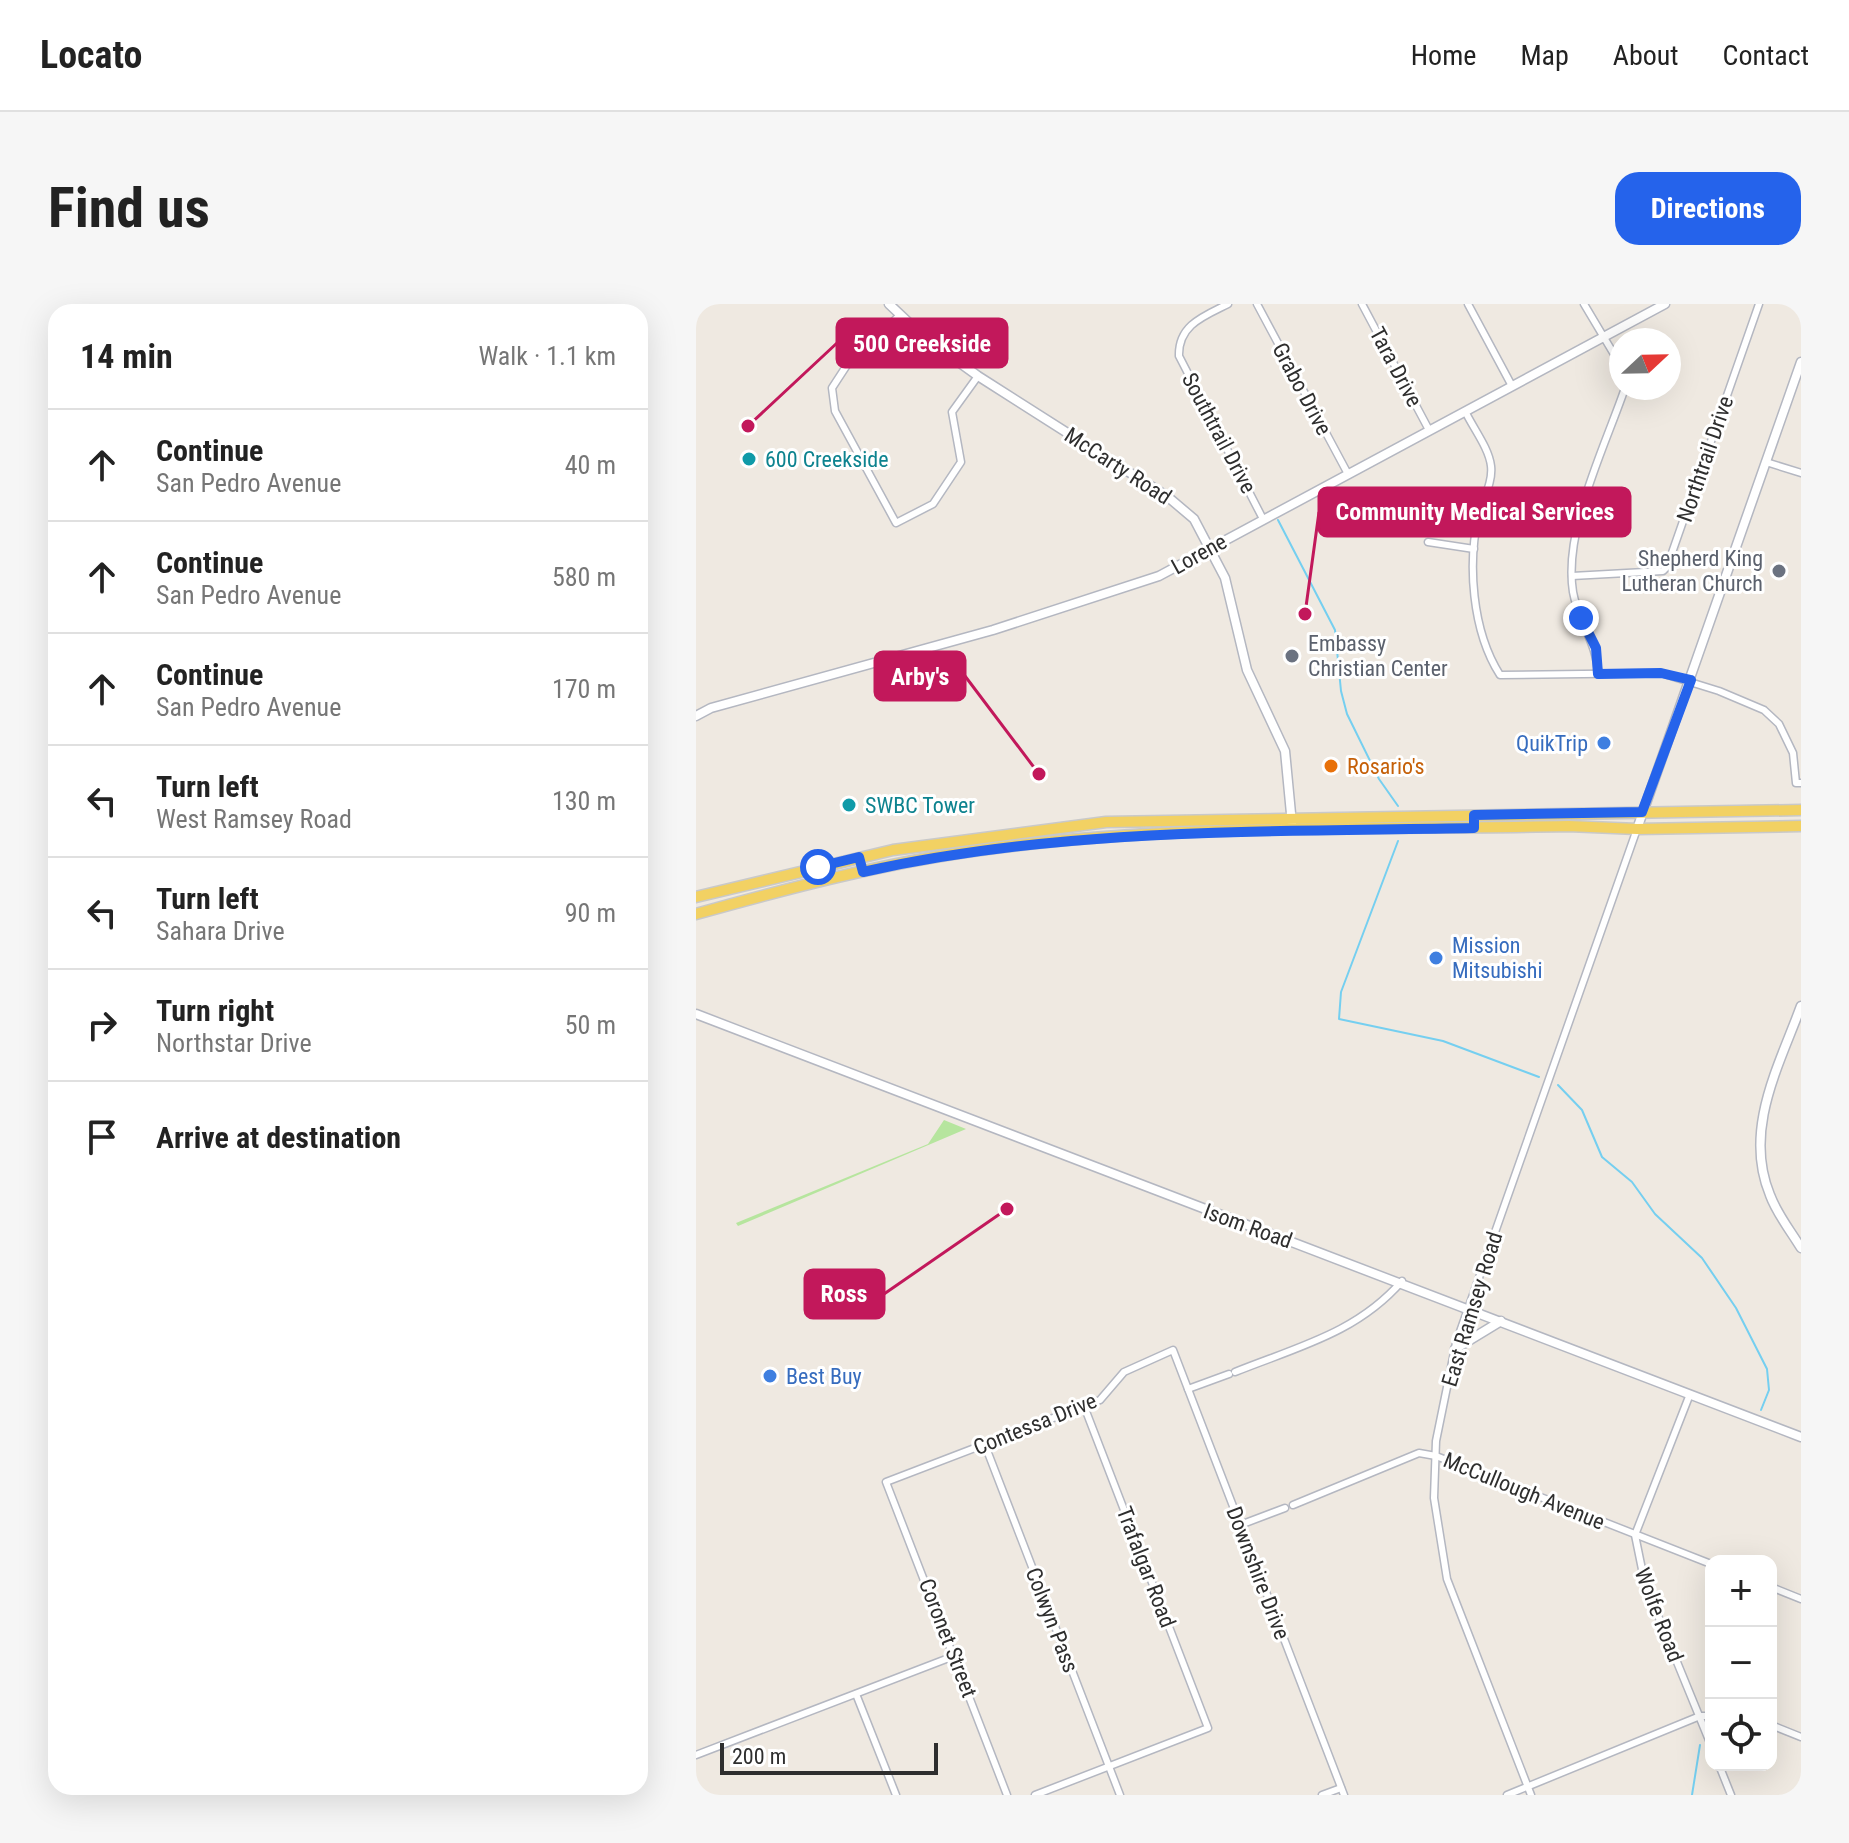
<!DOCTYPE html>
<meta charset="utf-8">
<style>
body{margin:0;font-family:"Roboto Condensed",sans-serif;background:#f6f6f6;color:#222}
.controls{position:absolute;right:24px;bottom:24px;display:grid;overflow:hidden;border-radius:16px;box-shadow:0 8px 32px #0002}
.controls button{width:72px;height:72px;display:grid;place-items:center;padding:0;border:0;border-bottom:2px solid #e0e0e0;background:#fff;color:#222;font:40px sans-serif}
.compass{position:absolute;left:913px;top:24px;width:72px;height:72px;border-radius:50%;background:#fff;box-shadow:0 8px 32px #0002;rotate:68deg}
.scale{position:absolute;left:24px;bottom:20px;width:218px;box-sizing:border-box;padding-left:8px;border:4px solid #2e2e2e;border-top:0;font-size:22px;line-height:28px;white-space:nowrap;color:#2e2e2e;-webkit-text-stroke:6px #fff;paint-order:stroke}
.stop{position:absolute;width:24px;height:24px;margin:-18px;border:6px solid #2563eb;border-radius:50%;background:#fff}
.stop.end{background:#2563eb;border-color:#fff;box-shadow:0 2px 8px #0008}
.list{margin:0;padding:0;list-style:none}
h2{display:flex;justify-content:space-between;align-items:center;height:104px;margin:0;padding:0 32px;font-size:34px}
h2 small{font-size:26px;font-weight:400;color:#767676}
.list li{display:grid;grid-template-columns:52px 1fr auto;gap:24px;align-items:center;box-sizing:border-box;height:112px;padding:0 32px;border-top:2px solid #e0e0e0}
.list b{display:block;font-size:30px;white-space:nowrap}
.list p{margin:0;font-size:26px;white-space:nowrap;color:#767676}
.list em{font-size:26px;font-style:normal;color:#767676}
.icon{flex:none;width:44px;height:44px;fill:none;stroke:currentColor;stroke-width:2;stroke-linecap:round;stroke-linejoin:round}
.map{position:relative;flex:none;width:1105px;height:1491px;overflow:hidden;border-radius:24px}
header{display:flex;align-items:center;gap:48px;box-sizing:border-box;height:112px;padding:0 40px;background:#fff;border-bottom:2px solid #e0e0e0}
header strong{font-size:38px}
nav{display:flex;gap:44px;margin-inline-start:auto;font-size:28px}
.intro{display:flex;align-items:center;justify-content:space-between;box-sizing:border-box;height:192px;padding:0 48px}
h1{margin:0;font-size:56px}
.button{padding:20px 36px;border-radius:24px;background:#2563eb;color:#fff;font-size:28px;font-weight:700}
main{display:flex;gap:48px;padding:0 48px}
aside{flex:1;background:#fff;border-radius:24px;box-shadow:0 8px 32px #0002}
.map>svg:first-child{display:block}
</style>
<header>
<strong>Locato</strong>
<nav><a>Home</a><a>Map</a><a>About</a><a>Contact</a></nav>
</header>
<div class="intro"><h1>Find us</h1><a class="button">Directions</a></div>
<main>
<aside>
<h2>14 min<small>Walk · 1.1 km</small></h2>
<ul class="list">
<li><svg class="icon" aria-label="ahead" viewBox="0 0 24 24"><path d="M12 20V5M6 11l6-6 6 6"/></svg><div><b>Continue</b><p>San Pedro Avenue</p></div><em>40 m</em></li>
<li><svg class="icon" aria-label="ahead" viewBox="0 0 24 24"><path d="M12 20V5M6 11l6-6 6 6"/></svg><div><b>Continue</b><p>San Pedro Avenue</p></div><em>580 m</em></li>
<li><svg class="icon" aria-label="ahead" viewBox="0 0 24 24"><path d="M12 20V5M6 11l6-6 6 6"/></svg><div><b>Continue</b><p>San Pedro Avenue</p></div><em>170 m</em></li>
<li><svg class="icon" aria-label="left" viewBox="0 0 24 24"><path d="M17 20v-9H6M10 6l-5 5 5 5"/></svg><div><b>Turn left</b><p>West Ramsey Road</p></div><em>130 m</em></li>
<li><svg class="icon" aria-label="left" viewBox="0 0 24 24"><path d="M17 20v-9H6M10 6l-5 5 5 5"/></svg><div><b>Turn left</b><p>Sahara Drive</p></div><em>90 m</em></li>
<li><svg class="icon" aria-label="right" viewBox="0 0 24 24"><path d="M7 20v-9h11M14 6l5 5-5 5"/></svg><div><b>Turn right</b><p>Northstar Drive</p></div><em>50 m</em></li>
<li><svg class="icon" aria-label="arrive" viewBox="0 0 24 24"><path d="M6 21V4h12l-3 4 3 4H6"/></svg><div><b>Arrive at destination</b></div></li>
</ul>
</aside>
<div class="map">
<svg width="1105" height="1491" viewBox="0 0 1105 1491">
<rect width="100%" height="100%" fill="#efe9e1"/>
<polygon fill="#b6e59e" points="248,816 270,825 42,922 40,919 232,840"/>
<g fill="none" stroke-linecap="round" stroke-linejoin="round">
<g stroke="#75cff0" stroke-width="2">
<polyline points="582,216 639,326 645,387 651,410 683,475 702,502"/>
<polyline points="702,537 645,688 643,715 747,737 843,773"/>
<polyline points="862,781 886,806 906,853 936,878 959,910 1006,954 1040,1004 1071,1065 1073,1086 1065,1106"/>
<polyline points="996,1491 1004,1441"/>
</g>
<g stroke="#b4b7c1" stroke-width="9">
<g id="minor">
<path d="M532,0C508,12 482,21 483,52L567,215"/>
<polyline points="561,0 652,170"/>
<polyline points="666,0 733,126"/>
<polyline points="772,0 816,82"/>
<polyline points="888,0 925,62"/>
<polyline points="204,11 151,61 136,84 139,107 200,219 237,200 265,158 256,108 282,72"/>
<path d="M769,107C777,124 793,144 795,162C797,178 787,195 783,210C771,259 776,327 804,371L965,369L1023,387L1068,406L1083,420L1097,449L1100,479H1105"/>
<polyline points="1070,158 1105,169"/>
<polyline points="732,238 778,245"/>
<polyline points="876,272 967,267 971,263 1063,0"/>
<path d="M902,370C901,339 882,317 877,288C867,226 909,143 929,84"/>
<path d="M539,1068C601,1043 661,1029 706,977"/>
<polyline points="492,1085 533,1070"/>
<polyline points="994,1090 939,1231 949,1280 1015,1441"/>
<polyline points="289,1141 424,1491"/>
<polyline points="597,1201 723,1149 740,1152 1015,1260"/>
<polyline points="544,1221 589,1204"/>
<polyline points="1075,1283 1105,1295"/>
<polyline points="160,1390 200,1491"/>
<polyline points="1075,1421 1105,1433"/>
<polyline points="0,1451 258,1352"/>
<polyline points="1023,1461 1035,1491"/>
<polyline points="311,1491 190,1178 404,1096 428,1068 477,1046 648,1491"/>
<polyline points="339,1491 512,1424 388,1102"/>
<polyline points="626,1491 645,1484"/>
<polyline points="811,1491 1004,1412 1015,1412"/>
<polyline points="835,1491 751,1275 738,1194 740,1137 760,1039 941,525"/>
</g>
</g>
<g stroke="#b4b7c1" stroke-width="11">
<g id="tertiary">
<polyline points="193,0 228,33 282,72 472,193 498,215 529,274 551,366 589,447 596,520"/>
<polyline points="0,412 15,404 297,326 463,272 969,0"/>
<polyline points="941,525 1105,58"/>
<path d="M1105,702C1083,762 1047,826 1074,891C1081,910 1094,926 1105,944"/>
<polyline points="0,710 1105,1133"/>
<polyline points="759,1045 805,1017"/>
</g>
</g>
<g stroke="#c9c9c9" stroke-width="13">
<g id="primary">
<polyline points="0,593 197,546 410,518 1105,506"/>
<path d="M0,610C93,584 188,559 284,546C478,519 677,526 872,522L941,525L1105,522"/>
</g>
</g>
<use href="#minor" stroke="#fff" stroke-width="6"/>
<use href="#tertiary" stroke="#fff" stroke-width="8"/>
<use href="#primary" stroke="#f2d163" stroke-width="10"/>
</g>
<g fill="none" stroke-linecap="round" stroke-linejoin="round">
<path stroke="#2563eb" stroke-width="10" d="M122,563L163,553L167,568C367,523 574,528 778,524V511L946,508L995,376L965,369L902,370L900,344L885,314"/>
</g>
<g fill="#0f9aa8" stroke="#fff" stroke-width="3">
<circle cx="53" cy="155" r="8"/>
<circle cx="153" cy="501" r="8"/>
</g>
<g fill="#6b7280" stroke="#fff" stroke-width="3">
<circle cx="1083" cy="267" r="8"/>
<circle cx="596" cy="352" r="8"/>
</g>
<g fill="#3f7fe0" stroke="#fff" stroke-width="3">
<circle cx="908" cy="439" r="8"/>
<circle cx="740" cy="654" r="8"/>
<circle cx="74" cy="1072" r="8"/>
</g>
<circle fill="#e8710a" stroke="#fff" stroke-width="3" cx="635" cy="462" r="8"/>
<g text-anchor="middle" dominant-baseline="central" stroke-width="6" stroke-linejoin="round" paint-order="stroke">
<g font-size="22" fill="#2e2e2e" stroke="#fff">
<text transform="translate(700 63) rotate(62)">Tara Drive</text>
<text transform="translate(606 85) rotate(62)">Grabo Drive</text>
<text transform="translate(523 129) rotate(62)">Southtrail Drive</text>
<text transform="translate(1009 155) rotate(-71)">Northtrail Drive</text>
<text transform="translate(422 162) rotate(33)">McCarty Road</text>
<text transform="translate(503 250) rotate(-29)">Lorene</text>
<text transform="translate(552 922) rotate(20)">Isom Road</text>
<text transform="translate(776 1005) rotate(-73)">East Ramsey Road</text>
<text transform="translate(339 1120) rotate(-22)">Contessa Drive</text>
<text transform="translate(828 1187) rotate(22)">McCullough Avenue</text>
<text transform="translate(450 1263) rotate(69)">Trafalgar Road</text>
<text transform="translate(562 1269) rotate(69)">Downshire Drive</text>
<text transform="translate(963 1311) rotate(69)">Wolfe Road</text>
<text transform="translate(356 1316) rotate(69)">Colwyn Pass</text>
<text transform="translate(252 1334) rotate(69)">Coronet Street</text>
</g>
<g font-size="22" fill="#0d838f" stroke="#fff" text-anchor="start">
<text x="69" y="155">600 Creekside</text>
<text x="169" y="501">SWBC Tower</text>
</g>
<g font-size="22" fill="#5b616d" stroke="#fff" text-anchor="end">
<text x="1067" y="254">Shepherd King<tspan x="1067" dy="25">Lutheran Church</tspan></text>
<text x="612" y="339" text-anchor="start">Embassy<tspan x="612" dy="25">Christian Center</tspan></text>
</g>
<g font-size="22" fill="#366cbe" stroke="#fff" text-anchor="start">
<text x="892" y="439" text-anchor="end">QuikTrip</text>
<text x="756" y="641">Mission<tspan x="756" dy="25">Mitsubishi</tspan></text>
<text x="90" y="1072">Best Buy</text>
</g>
<g font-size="22" fill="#c56008" stroke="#fff" text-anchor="start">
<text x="651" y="462">Rosario's</text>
</g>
</g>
<path fill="none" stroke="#c2185b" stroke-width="3" d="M52 122L141 39M609 310L623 208M343 470L269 372M311 905L188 990"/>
<g fill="#c2185b" stroke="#fff" stroke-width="3">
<circle cx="52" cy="122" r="8"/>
<circle cx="609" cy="310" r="8"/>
<circle cx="343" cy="470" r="8"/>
<circle cx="311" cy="905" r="8"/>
</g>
<g fill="#c2185b" stroke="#c2185b" stroke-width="3">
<rect x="141" y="15" width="170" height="48" rx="8"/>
<rect x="623" y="184" width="311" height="48" rx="8"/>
<rect x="179" y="348" width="90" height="48" rx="8"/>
<rect x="109" y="966" width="79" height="48" rx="8"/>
</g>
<g font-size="24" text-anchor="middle" font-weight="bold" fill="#fff">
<text x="226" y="48">500 Creekside</text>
<text x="779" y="216">Community Medical Services</text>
<text x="224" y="381">Arby's</text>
<text x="148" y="998">Ross</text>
</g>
</svg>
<div class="controls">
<button>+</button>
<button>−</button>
<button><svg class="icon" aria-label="locate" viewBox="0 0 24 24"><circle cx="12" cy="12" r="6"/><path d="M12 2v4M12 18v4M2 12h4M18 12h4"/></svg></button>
</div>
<svg class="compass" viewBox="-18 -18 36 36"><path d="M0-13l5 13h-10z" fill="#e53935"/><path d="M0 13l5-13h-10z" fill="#767676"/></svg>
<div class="scale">200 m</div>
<div class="stop" style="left:122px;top:563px"></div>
<div class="stop end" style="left:885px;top:314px"></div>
</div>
</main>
